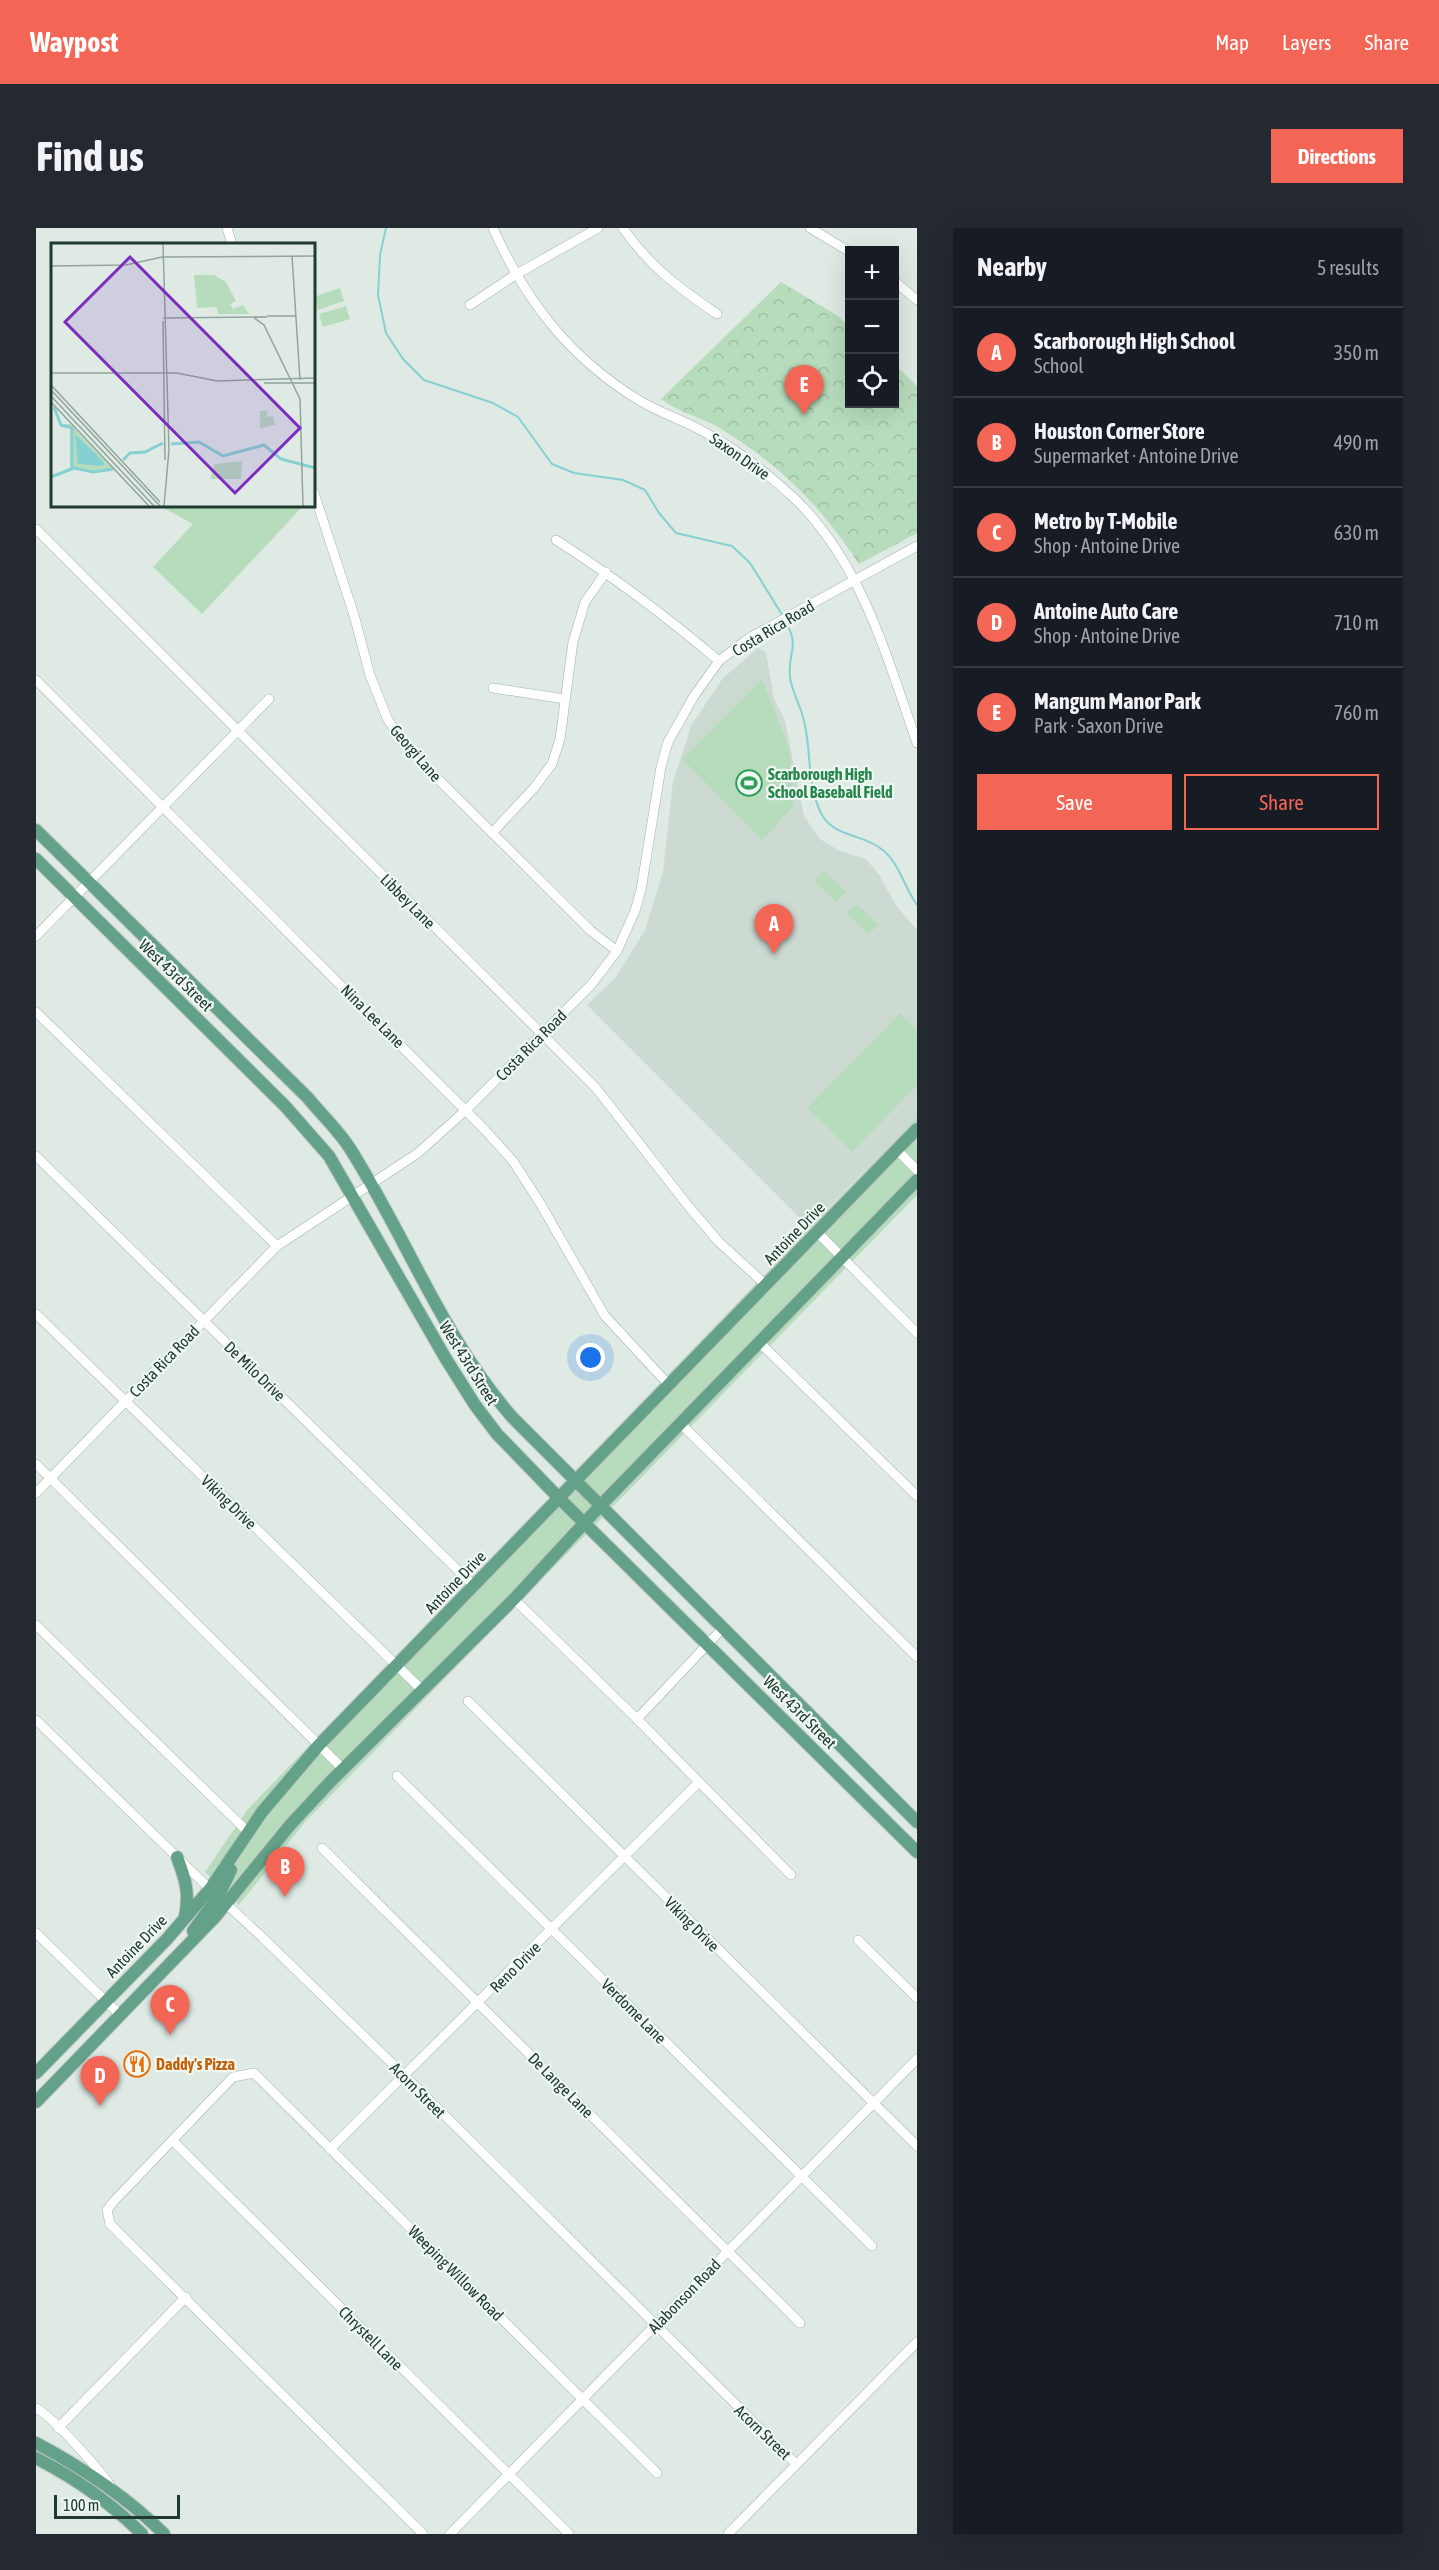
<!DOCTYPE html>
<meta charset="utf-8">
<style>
body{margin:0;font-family:"Asap Condensed",sans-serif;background:#242831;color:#f1f3f6}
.controls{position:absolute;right:18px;top:18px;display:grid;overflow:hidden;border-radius:0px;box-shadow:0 6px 24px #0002}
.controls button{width:54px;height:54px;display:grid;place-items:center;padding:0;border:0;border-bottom:2px solid #363941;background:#171b24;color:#f1f3f6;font:30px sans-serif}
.scale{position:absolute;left:18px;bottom:15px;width:126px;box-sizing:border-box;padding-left:6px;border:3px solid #203a30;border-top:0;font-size:16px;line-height:21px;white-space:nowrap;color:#203a30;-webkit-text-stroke:4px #eff7f2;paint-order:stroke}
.you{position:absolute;left:555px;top:1130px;width:21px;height:21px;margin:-15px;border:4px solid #fff;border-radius:50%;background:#1a73e8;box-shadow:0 0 0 9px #1a73e833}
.badge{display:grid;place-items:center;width:39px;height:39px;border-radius:50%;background:#f36554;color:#fff;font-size:20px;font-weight:700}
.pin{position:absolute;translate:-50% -50px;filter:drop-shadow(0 2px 3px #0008)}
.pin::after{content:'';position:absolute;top:32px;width:21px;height:18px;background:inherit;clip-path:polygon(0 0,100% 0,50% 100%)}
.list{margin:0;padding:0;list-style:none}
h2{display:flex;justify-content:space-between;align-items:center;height:78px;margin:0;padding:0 24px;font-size:26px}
h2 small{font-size:20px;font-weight:400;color:#9ea1a6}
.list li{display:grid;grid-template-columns:39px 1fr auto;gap:18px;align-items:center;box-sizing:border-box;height:90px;padding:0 24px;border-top:2px solid #363941}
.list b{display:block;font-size:22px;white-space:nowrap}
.list p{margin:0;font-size:20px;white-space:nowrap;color:#9ea1a6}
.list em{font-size:20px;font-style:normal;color:#9ea1a6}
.actions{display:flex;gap:12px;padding:18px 24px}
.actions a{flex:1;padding:14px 0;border:2px solid #f36554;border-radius:0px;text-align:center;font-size:21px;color:#f36554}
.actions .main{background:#f36554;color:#fff}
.icon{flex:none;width:33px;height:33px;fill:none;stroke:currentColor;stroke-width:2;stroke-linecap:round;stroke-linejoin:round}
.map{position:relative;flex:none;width:881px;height:2306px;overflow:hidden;border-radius:0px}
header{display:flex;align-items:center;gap:36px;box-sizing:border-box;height:84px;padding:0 30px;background:#f36554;color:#fff}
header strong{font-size:28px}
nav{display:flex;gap:33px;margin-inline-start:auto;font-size:21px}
.intro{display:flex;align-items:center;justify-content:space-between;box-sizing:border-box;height:144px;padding:0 36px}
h1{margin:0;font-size:42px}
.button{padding:15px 27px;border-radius:0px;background:#f36554;color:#fff;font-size:21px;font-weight:700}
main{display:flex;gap:36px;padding:0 36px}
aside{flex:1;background:#171b24;border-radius:0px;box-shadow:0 6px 24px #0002}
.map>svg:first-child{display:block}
</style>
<header>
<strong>Waypost</strong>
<nav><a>Map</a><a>Layers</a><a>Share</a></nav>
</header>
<div class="intro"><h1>Find us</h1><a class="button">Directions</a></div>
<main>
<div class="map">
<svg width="881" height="2306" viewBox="0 0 881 2306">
<defs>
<pattern id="park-crowns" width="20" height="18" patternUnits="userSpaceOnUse" patternTransform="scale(1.5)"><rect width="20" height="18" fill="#b7dcbc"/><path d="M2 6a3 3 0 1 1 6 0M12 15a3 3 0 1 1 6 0" fill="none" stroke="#9dbea2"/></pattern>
</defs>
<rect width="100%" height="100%" fill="#dfeae4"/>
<polygon fill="#cddad2" points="722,420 730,424 738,471 749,493 768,588 784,611 804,623 830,631 844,648 859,676 881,702 881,889 773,999 551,777 580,749 609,702 627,644 637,553 656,496 687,450"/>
<g fill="#b7dcbc">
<polygon points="304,60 308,73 282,82 278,69"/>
<polygon points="310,78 314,91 287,99 283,86"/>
<polygon points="124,278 267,278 166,386 117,339 157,296"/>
<polygon points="726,451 753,520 758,578 726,612 646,531"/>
<polygon points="788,643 810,664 800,674 778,653"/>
<polygon points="821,676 842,697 832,707 811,685"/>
<polygon points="864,785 881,802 881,857 816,924 771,880"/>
<polygon points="881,889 881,967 269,1594 203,1677 169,1644 212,1581"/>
</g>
<path fill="url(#park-crowns)" d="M745,54L799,86L813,98L814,176H858L859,137L881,158V305L823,336C784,277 743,236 682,199C664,189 642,184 625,171Z"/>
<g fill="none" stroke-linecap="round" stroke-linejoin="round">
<g stroke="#85d0d1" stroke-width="2">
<polyline points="350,0 344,27 342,67 350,105 367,131 388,152 457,175 482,189 516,236 538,245 587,252 609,262 623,285 640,305 696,318 714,335 747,388"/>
<path d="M749,393C765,419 751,425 754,449C756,465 765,478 768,493C776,524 770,557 786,587C799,609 826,606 844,620C864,634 867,658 881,677"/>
</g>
<g stroke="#a2b2aa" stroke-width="10">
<g id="minor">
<polyline points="191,0 196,16"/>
<path d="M457,0C489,72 533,129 601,171C623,185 648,192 670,205C702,222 731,245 758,270C826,335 851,430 881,515"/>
<path d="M587,0C612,37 644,61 681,86"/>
<polyline points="774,0 814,24"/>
<polyline points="858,53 881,72"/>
<polyline points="434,77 479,47 562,0"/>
<polyline points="278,265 318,387 334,447 351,490 365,512 383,532 555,703 581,723"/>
<polyline points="0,301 560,860 653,979 683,1014 730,1057"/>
<path d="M520,312C578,349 631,389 683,433"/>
<polyline points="0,452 448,901 477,933 504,975 569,1088 633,1157"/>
<polyline points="457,460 529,471"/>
<polyline points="456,605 498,560 516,536 524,511 537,414 549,374 570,344"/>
<polyline points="0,708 233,471"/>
<polyline points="0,784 241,1018"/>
<polyline points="861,922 881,942"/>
<polyline points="0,928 438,1358"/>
<polyline points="781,1004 881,1105"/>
<polyline points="0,1086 386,1462"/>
<polyline points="723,1114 881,1268"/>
<polyline points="644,1195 881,1429"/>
<polyline points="0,1236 307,1541"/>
<polyline points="0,1265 241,1018 382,925 430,882 555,757 581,723 599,683 605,662 625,539 632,514 658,468 683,433 713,410 881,318"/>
<polyline points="478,1371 601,1491 755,1647"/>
<polyline points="0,1397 212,1604"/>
<polyline points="432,1473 881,1918"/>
<polyline points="601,1491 686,1401"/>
<polyline points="0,1492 177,1664"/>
<polyline points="361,1548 836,2018"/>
<polyline points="286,1620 764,2095"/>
<polyline points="187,1673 226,1709 369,1848 760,2236"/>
<polyline points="0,1705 84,1787"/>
<polyline points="822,1712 881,1770"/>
<polyline points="137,1913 533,2306"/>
<polyline points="294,1921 662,1555"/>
<path d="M0,2180C18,2190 62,2240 74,2257"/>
<polyline points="22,2200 150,2069"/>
<polyline points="387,2306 74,1996 71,1982 79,1972 197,1849 218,1845 621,2245"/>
<polyline points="414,2306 881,1831"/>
<polyline points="692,2306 881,2114"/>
</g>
</g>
<g stroke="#bcc4c1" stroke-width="14">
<g id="major">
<path d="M0,602L272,870C285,886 302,902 313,919C370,1008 406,1109 476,1189L881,1594"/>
<polyline points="0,631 249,878 293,928 410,1131 439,1177 461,1206 523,1270 881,1624"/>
<path d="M141,1629C149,1650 154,1665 149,1688"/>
<polyline points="157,1703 182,1669 195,1642"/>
<polyline points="0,1845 131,1711 174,1661 226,1584 283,1517 881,901"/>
<polyline points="0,1874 179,1689 255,1596 295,1553 478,1371 564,1278 881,952"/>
<path d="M0,2215C47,2240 90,2268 128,2306"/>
<path d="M0,2230C39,2250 75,2275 106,2306"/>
</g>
</g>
<use href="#minor" stroke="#fff" stroke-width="9"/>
<use href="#major" stroke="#63a188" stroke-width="12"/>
</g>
<defs>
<g id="stadium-ring" transform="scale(1.35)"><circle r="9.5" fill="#eff7f2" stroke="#2e9e5b" stroke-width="1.5"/><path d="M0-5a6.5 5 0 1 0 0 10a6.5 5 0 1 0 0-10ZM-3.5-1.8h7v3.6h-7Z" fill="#2e9e5b"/></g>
<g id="restaurant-ring" transform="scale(1.35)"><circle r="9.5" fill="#eff7f2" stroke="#e8710a" stroke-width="1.5"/><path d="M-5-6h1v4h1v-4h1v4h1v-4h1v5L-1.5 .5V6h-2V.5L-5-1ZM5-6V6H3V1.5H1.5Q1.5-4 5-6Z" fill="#e8710a"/></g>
</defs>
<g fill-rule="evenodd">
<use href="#stadium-ring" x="713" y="555"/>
<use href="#restaurant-ring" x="101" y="1836"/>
</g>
<g text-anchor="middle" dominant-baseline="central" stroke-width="4.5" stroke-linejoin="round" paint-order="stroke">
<g font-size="16" fill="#203a30" stroke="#eff7f2">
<text transform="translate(704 228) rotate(35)">Saxon Drive</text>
<text transform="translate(737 400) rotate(-31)">Costa Rica Road</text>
<text transform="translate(380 525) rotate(49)">Georgi Lane</text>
<text transform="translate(372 673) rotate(45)">Libbey Lane</text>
<text transform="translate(140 747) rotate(44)">West 43rd Street</text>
<text transform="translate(337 788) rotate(45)">Nina Lee Lane</text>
<text transform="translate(495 817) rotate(-45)">Costa Rica Road</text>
<text transform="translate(758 1005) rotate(-46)">Antoine Drive</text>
<text transform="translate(128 1133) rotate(-46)">Costa Rica Road</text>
<text transform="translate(433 1135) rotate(58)">West 43rd Street</text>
<text transform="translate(219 1143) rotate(44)">De Milo Drive</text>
<text transform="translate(193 1274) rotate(44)">Viking Drive</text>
<text transform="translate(419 1354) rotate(-46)">Antoine Drive</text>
<text transform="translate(764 1484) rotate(45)">West 43rd Street</text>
<text transform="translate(656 1696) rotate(45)">Viking Drive</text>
<text transform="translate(100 1718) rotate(-46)">Antoine Drive</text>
<text transform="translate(479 1739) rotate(-45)">Reno Drive</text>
<text transform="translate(598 1783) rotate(45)">Verdome Lane</text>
<text transform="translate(525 1857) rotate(45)">De Lange Lane</text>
<text transform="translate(382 1862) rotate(45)">Acorn Street</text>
<text transform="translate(420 2045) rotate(45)">Weeping Willow Road</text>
<text transform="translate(648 2068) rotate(-46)">Alabonson Road</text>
<text transform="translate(335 2110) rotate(45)">Chrystell Lane</text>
<text transform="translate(727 2204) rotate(44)">Acorn Street</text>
</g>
<g font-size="16" font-weight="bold" fill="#27864d" stroke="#eff7f2" text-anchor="start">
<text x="732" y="546">Scarborough High<tspan x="732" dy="18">School Baseball Field</tspan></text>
</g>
<g font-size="16" font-weight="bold" fill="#c56008" stroke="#eff7f2" text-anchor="start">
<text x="120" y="1836">Daddy's Pizza</text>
</g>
</g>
<g transform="translate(15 15)">
<rect width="264" height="264" fill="#dfeae4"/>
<path d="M143,32H163L175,39L185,58L179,61L182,66L192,62L198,71H167L166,64L146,65ZM209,168H216V174L222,173L224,182L209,185ZM11,181H19L61,225L39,228L20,223V224L6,229L19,224V184H11Z" fill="#b7dcbc"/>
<path d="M191,218L190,236H159L164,221Z" fill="#b7dcbc"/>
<path d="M24,191L53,219L52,223L27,221Z" fill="#85d0d1"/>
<path fill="none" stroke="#85d0d1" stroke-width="3" d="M3,164L10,182L21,185V225M120,201L148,199L172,213L213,202L230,216L264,225M72,217L79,210L94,209L112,200M0,234L23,225L42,229L62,226"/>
<path fill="none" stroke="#93a49c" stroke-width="1.5" d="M112,1L118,207L113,263M241,13L249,137M0,23L75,22L111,14L264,13M216,73H245M202,74L213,82L249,156L252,263M112,75L216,74M112,78L114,217M0,130H126L166,138L264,135M213,140H264M0,142L109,259M0,147L109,263M0,153L103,263M0,159L98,263"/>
<path fill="#7b2cbf" fill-opacity="0.15" stroke="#7b2cbf" stroke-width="3" d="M79,14L249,185L184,250L14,79Z"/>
<rect width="264" height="264" fill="none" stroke="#203a30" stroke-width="3"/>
</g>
</svg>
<div class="controls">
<button>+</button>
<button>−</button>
<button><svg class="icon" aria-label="locate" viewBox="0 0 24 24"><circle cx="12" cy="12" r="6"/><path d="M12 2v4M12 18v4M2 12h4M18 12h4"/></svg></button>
</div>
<div class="scale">100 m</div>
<div class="you"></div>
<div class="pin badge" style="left:738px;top:726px">A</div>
<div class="pin badge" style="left:249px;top:1669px">B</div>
<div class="pin badge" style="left:134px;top:1807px">C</div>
<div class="pin badge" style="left:64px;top:1878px">D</div>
<div class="pin badge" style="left:768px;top:187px">E</div>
</div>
<aside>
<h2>Nearby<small>5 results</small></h2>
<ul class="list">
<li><span class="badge">A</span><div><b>Scarborough High School</b><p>School</p></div><em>350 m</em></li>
<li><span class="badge">B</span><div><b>Houston Corner Store</b><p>Supermarket · Antoine Drive</p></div><em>490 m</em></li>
<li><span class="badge">C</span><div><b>Metro by T-Mobile</b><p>Shop · Antoine Drive</p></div><em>630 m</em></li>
<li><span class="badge">D</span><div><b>Antoine Auto Care</b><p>Shop · Antoine Drive</p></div><em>710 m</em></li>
<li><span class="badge">E</span><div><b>Mangum Manor Park</b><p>Park · Saxon Drive</p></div><em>760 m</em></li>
</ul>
<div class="actions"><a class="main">Save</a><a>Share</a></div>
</aside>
</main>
